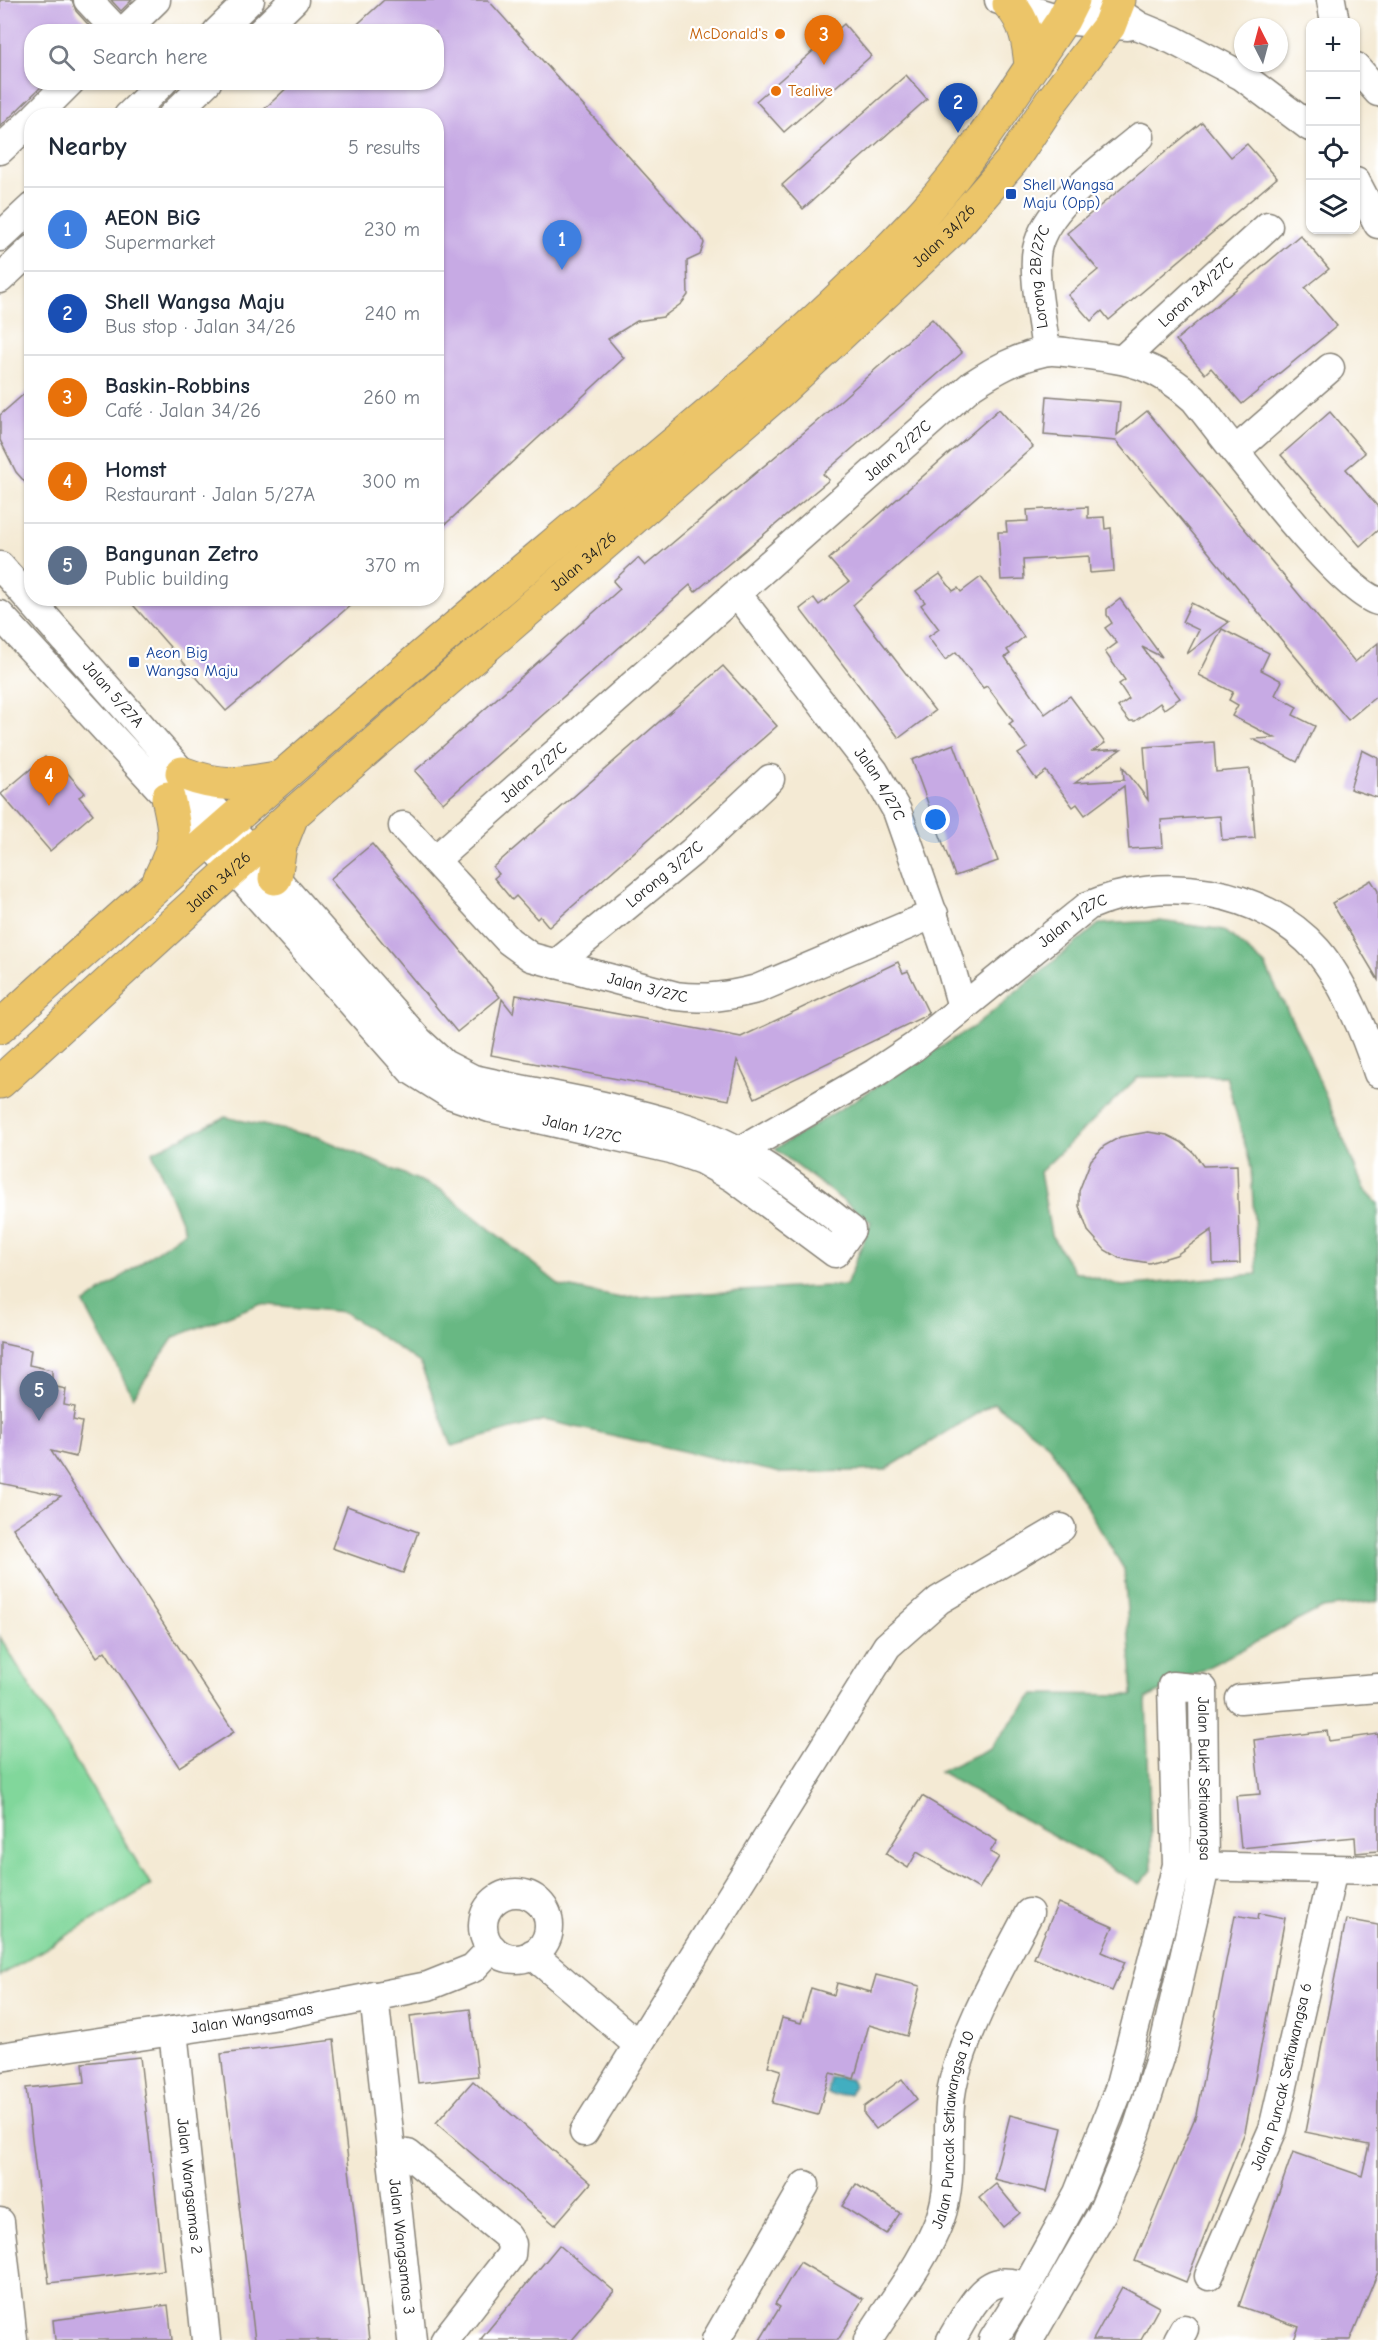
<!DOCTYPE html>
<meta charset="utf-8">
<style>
body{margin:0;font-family:"Comic Neue",sans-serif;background:#f6f6f7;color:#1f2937}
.controls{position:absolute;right:18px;top:18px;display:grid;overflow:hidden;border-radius:12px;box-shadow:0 2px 4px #0004}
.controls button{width:54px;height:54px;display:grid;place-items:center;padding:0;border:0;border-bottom:2px solid #e0e1e3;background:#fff;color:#1f2937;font:30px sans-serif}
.compass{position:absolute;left:1234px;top:18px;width:54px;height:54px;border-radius:50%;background:#fff;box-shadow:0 2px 4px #0004;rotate:354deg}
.you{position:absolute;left:936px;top:820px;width:21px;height:21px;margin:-15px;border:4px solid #fff;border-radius:50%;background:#1a73e8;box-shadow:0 0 0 9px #1a73e833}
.badge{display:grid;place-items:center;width:39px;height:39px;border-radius:50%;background:#0f766e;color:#fff;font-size:20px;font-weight:700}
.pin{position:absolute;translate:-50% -50px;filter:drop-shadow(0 2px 3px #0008)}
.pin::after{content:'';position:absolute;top:32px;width:21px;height:18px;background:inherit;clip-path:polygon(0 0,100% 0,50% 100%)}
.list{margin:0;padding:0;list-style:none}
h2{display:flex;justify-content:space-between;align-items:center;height:78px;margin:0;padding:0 24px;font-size:26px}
h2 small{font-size:20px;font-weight:400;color:#747a83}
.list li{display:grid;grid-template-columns:39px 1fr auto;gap:18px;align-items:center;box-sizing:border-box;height:84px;padding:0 24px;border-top:2px solid #e0e1e3}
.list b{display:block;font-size:22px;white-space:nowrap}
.list p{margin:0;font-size:20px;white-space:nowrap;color:#747a83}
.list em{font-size:20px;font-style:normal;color:#747a83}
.icon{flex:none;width:33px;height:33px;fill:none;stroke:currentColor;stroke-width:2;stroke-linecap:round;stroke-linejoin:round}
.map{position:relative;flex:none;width:1378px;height:2340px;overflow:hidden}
.search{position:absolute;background:#fff;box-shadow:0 2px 4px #0004;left:24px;top:24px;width:420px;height:66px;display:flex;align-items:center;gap:15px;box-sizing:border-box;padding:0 21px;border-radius:24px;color:#747a83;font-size:22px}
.panel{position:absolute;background:#fff;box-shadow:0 2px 4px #0004;left:24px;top:108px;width:420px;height:498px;border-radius:24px}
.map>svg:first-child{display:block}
</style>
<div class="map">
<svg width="1378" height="2340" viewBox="0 0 1378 2340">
<rect width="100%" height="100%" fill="#fff"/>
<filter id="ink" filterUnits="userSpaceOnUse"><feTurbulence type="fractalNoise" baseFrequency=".0167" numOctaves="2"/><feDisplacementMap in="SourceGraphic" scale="12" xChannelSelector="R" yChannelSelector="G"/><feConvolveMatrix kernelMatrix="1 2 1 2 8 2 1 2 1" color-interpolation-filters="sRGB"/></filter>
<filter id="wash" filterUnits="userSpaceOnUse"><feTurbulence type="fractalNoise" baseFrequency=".008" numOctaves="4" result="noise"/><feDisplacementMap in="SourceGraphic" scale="24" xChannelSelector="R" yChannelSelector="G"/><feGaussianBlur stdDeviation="1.35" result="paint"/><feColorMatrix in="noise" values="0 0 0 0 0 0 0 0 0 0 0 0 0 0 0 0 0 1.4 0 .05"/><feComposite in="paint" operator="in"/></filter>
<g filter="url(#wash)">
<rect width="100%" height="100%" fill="#f4ead4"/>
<polygon fill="#81d79b" stroke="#4e7a5c" stroke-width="1.5" points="0,1637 151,1885 0,1976"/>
<path fill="#68b883" stroke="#426a50" stroke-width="1.5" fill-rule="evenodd" d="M1160,921L1224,930L1265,965L1307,1051L1364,1189L1378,1204V1601L1322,1608L1146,1699L1152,1870L1140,1884L939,1772L990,1748L1034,1694L1133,1695L1124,1569L1049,1445L994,1403L885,1470L781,1473L544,1420L452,1446L420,1363L344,1312L259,1304L174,1337L133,1397L84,1304L185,1231L152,1152L225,1117L318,1137L441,1190L561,1286L621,1298L846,1285L871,1222L775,1149L975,1026L1099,924ZM1226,1076L1251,1167L1257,1274L1122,1286L1074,1271L1051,1235L1040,1172L1138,1077Z"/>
<polygon fill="#42aec0" stroke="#2f656e" stroke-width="1.5" points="838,2077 851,2080 854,2086 849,2094 832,2095 827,2093 830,2078"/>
<g id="blocks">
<g fill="#c7aae4">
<polygon points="0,0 72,0 76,11 95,32 32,32 32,82 46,82 0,127"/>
<polygon points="111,0 132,0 121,11"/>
<polygon points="384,0 488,0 702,238 704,243 700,255 687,261 688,295 682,303 663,317 637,321 608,339 624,358 436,533 436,116 257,116 293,82 436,82 436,32 349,32"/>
<polygon points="844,24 871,56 784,132 756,101"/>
<polygon points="906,75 927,99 803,209 782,185"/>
<polygon points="1202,122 1231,157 1247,144 1277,178 1109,320 1102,311 1091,321 1068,295 1098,270 1067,233"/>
<polygon points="1300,235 1329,269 1305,288 1337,326 1242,404 1211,368 1205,374 1176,340"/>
<polygon points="932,319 962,353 823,474 829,480 695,592 690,585 443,803 415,771 620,589 613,581 638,558 645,566 815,423"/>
<polygon points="32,387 32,490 16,472 0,440 0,415"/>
<polygon points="1047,396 1120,402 1117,435 1147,411 1355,662 1378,643 1378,695 1348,720 1116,441 1044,435"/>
<polygon points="999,409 1033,447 853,605 935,711 899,738 800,609 814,598 819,605 849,582 829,559"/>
<polygon points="1330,412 1365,453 1346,469 1378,507 1378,530 1360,546 1281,455"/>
<polygon points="1088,507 1088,518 1104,517 1105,529 1111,528 1114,571 1090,573 1089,556 1023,560 1024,579 1001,580 998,532 1007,532 1006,522 1028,521 1027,510"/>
<polygon points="940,574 953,591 958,588 961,592 981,577 1024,637 1007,650 1010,654 1005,657 1045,714 1070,696 1105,743 1093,751 1121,749 1075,783 1124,780 1123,767 1148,800 1144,747 1214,742 1216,772 1250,769 1255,838 1222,840 1220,816 1161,820 1163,847 1129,849 1124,786 1085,815 1077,804 1073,807 1046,771 1036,779 1018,754 1027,748 1009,724 1013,721 987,686 983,688 956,652 945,660 928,637 939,629 921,605 925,602 916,591"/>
<polygon points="127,598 359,598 226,711"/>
<polygon points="1120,599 1162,657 1142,647 1180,698 1164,709 1160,703 1135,721 1129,721 1118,707 1129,699 1119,684 1125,680 1105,652 1117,643 1105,628 1112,623 1107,615 1107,609"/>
<polygon points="1191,603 1229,622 1187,654 1199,630 1182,622"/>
<polygon points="1222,629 1269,653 1261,670 1282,681 1275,695 1297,707 1293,715 1315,726 1297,762 1253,739 1275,738 1232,716 1238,705 1229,700 1233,692 1199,675"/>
<polygon points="723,666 777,726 549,927 540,916 537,919 516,896 512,900 494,878 499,874 493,867"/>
<polygon points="954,744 998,861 955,876 912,760"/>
<polygon points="1362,750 1378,758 1378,798 1350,789"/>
<polygon points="45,757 60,775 65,770 85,793 79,797 93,814 50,851 1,794"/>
<polygon points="372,844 500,997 457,1032 330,879"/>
<polygon points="1371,880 1378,891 1378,980 1332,903"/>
<polygon points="898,962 903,973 908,971 929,1014 755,1098 737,1060 729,1100 491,1055 502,999 513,1013 516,995 741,1037"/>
<polygon points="1148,1132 1167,1135 1181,1142 1194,1153 1203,1166 1237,1165 1240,1263 1213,1264 1212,1230 1176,1255 1149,1263 1119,1258 1105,1250 1088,1231 1079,1206 1079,1191 1091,1160 1104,1146 1120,1137"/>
<polygon points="0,1343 31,1350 29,1365 52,1370 52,1386 66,1389 64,1405 75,1407 73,1420 82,1422 76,1457 51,1451 234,1732 179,1767 105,1651 97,1657 13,1528 61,1496 0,1483"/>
<polygon points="347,1506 418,1532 403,1573 332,1548"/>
<polygon points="1327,1731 1329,1741 1378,1734 1378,1851 1356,1853 1355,1837 1241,1848 1236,1796 1260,1794 1254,1740"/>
<polygon points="922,1796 997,1841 990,1852 999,1857 979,1889 917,1852 908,1868 886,1854"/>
<polygon points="1058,1903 1113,1927 1102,1952 1125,1962 1112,1991 1034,1958"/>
<polygon points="1259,1913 1285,1918 1245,2132 1186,2282 1135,2261 1196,2115 1235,1915 1258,1919"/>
<polygon points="1346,1919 1378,1925 1378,2272 1350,2340 1294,2340 1299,2327 1239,2306 1293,2152 1362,2176 1369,2145 1305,2132"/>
<polygon points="876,1975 920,1986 907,2036 869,2025 854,2079 830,2073 818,2115 772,2103 781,2070 768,2066 782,2018 801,2023 811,1988 834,1995 837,1983 871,1992"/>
<polygon points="470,2009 478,2076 418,2083 410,2016"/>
<polygon points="334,2040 369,2340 255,2340 221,2054"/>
<polygon points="140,2057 164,2270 49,2283 26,2088 85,2082 83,2063"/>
<polygon points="902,2079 917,2099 876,2129 864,2114 864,2107"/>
<polygon points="473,2081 591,2183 555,2225 436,2123"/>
<polygon points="1010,2115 1062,2128 1047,2192 994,2179"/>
<polygon points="856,2184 900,2213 886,2234 842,2206"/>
<polygon points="996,2184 1020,2213 1003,2227 979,2198"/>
<polygon points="559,2245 614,2291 600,2307 572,2340 480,2340"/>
<polygon points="800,2262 863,2299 838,2340 760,2340 780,2307 775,2304"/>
<polygon points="1122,2287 1159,2307 1141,2340 1093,2340"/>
<polygon points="168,2305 172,2340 55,2340 53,2320"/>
</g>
</g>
</g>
<g filter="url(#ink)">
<use href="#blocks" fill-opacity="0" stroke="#888378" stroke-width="1.5"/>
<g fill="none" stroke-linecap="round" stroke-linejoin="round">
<g stroke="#888378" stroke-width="31">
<g id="minor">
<polyline points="88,0 118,32"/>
<polyline points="999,0 1063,20 1128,26"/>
<polyline points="1085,0 1115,10 1139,26 1173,40 1242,76 1310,127"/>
<polyline points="1331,0 1335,22"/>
<polyline points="123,32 156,0"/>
<polyline points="217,32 250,0"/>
<polyline points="261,32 294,0"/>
<polyline points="1356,67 1378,92"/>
<polyline points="36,116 70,82"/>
<polyline points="128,116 163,82"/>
<polyline points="172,116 207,82"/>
<polyline points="0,150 32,120"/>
<polyline points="1356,182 1378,224"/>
<polyline points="0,237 32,207"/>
<polyline points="0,279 32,249"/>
<path id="s1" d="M1046,351C1043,324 1032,273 1037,249C1046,205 1107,165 1140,137"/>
<path id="s2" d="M1123,359L1268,226"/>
<polyline points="1235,451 1330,368"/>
<path id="s3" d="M0,566L419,1041L444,1064L473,1079C540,1094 612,1105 677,1125C743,1144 799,1188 851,1230L835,1253L734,1178L702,1160L671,1149L490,1108L449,1094L411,1070L233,868L0,615"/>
<path id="s4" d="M737,594L874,771L897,811L947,954L962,1007"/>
<path id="s5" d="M403,826L509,941L531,957L676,996C705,1000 729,996 757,989L934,914"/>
<path id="s6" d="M435,860L972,385C995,370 1016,358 1043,352C1054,349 1069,353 1080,354C1129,359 1157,365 1194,399C1225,437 1339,592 1378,601"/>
<path id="s7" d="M556,964L692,852L770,779"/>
<path id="s8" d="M740,1151L875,1073L914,1047L1088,906C1162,874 1262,888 1317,950C1343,980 1366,1035 1378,1073"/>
<polyline points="1240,1699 1378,1688"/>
<polyline points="1185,1866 1378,1870"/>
<circle cx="516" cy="1926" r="33"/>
<polyline points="532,1954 637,2044"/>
<path id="s9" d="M374,1996L412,2340"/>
<path id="s10" d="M173,2031L206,2340"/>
<path id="s11" d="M0,2057L279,2015L428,1986L473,1968L492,1948"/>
<polyline points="584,2132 887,1646 939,1600 1061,1528"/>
<polyline points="391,2153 408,2154 507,2236 512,2244 511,2255 445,2340"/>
<polyline points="0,2222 13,2340"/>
<path id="s12" d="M1209,2276L1273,2129L1333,1870"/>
<polyline points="716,2340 805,2185"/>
<path id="s13" d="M868,2340C892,2301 924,2262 940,2219C956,2175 943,2123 954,2079C969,2020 1002,1966 1029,1913"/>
<path d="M951,2340C962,2323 977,2287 999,2283C1008,2281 1019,2285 1027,2286"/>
<path id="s14" d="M993,2340L1027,2286L1078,2193L1119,2089L1177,1865L1172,1686L1203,1689L1205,1867L1163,2049L1137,2129L1102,2213L1029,2340"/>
<polyline points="1178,2340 1184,2329"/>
</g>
</g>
<g stroke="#888378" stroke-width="35">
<g id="major">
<path d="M1009,4C1026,21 1029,44 1031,66"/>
<path d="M182,773C221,788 240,785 281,777"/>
<path d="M160,878C177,843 177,836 168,798"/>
<polyline points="275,878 280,846 291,818"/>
<path d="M0,1027C178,864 361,707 546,551C674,442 811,336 925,211C978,152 1018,85 1063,20L1073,0"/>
<path id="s15" d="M0,1082L293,814L780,391L952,230L1011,162L1051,102L1109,26L1119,0"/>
</g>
</g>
<use href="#minor" stroke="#fff" stroke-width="28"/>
<use href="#major" stroke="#ecc569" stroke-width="33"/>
</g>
</g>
<g fill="#e8710a" stroke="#fff" stroke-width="2">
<circle cx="780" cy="34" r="6"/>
<circle cx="776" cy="91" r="6"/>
</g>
<g fill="#1a4fb4" stroke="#fff" stroke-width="2">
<rect x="1005" y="188" width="12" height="12" rx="3"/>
<rect x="128" y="656" width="12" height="12" rx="3"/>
</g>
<g text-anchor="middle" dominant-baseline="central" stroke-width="4.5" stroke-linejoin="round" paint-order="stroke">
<g font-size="16" fill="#c56008" stroke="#fff" text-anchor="end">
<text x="768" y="34">McDonald's</text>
<text x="788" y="91" text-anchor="start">Tealive</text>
</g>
<g font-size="16" fill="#164399" stroke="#fff" text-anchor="start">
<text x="1023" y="185">Shell Wangsa<tspan x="1023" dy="18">Maju (Opp)</tspan></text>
<text x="146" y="653">Aeon Big<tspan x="146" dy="18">Wangsa Maju</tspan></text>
</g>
<g font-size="16" fill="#1c1c1c" stroke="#fff">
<text stroke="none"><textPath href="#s15" startOffset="1268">Jalan 34/26</textPath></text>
<text stroke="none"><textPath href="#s1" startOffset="75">Lorong 2B/27C</textPath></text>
<text stroke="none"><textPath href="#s2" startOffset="99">Loron 2A/27C</textPath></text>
<text stroke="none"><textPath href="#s6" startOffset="618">Jalan 2/27C</textPath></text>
<text stroke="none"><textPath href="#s15" startOffset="782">Jalan 34/26</textPath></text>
<text stroke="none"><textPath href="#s3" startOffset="171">Jalan 5/27A</textPath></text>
<text stroke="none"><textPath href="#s6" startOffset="132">Jalan 2/27C</textPath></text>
<text stroke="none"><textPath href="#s4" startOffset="238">Jalan 4/27C</textPath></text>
<text stroke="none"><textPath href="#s7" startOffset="141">Lorong 3/27C</textPath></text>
<text stroke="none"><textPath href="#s15" startOffset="296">Jalan 34/26</textPath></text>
<text stroke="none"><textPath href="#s8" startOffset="406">Jalan 1/27C</textPath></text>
<text stroke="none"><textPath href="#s5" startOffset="304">Jalan 3/27C</textPath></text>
<text transform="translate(582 1129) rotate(13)">Jalan 1/27C</text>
<text stroke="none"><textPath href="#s14" startOffset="813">Jalan Bukit Setiawangsa</textPath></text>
<text stroke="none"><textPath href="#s11" startOffset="255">Jalan Wangsamas</textPath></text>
<text stroke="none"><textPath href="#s12" startOffset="213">Jalan Puncak Setiawangsa 6</textPath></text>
<text stroke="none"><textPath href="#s13" startOffset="232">Jalan Puncak Setiawangsa 10</textPath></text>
<text stroke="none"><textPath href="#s10" startOffset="156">Jalan Wangsamas 2</textPath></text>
<text stroke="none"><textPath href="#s9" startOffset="252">Jalan Wangsamas 3</textPath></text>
</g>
</g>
</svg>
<div class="controls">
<button>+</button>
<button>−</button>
<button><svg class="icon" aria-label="locate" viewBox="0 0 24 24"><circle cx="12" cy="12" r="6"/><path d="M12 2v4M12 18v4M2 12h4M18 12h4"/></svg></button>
<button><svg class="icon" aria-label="layers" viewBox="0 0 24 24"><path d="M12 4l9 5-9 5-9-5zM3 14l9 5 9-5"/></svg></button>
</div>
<svg class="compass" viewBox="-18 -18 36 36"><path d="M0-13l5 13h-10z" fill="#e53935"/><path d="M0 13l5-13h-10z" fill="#747a83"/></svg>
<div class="you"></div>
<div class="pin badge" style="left:562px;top:270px;background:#3f7fe0">1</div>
<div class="pin badge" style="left:958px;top:133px;background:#1a4fb4">2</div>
<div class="pin badge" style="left:824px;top:65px;background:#e8710a">3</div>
<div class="pin badge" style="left:49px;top:806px;background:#e8710a">4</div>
<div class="pin badge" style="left:39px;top:1421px;background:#5c6f8a">5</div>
<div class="search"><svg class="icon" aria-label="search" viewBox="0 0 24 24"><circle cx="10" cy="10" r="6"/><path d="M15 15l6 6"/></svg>Search here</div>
<section class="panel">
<h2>Nearby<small>5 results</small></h2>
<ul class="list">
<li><span class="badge" style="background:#3f7fe0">1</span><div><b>AEON BiG</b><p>Supermarket</p></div><em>230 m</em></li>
<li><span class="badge" style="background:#1a4fb4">2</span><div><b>Shell Wangsa Maju</b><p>Bus stop · Jalan 34/26</p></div><em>240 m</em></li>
<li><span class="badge" style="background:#e8710a">3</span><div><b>Baskin-Robbins</b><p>Café · Jalan 34/26</p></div><em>260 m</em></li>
<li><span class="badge" style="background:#e8710a">4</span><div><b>Homst</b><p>Restaurant · Jalan 5/27A</p></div><em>300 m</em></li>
<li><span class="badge" style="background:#5c6f8a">5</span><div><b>Bangunan Zetro</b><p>Public building</p></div><em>370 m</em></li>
</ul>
</section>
</div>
